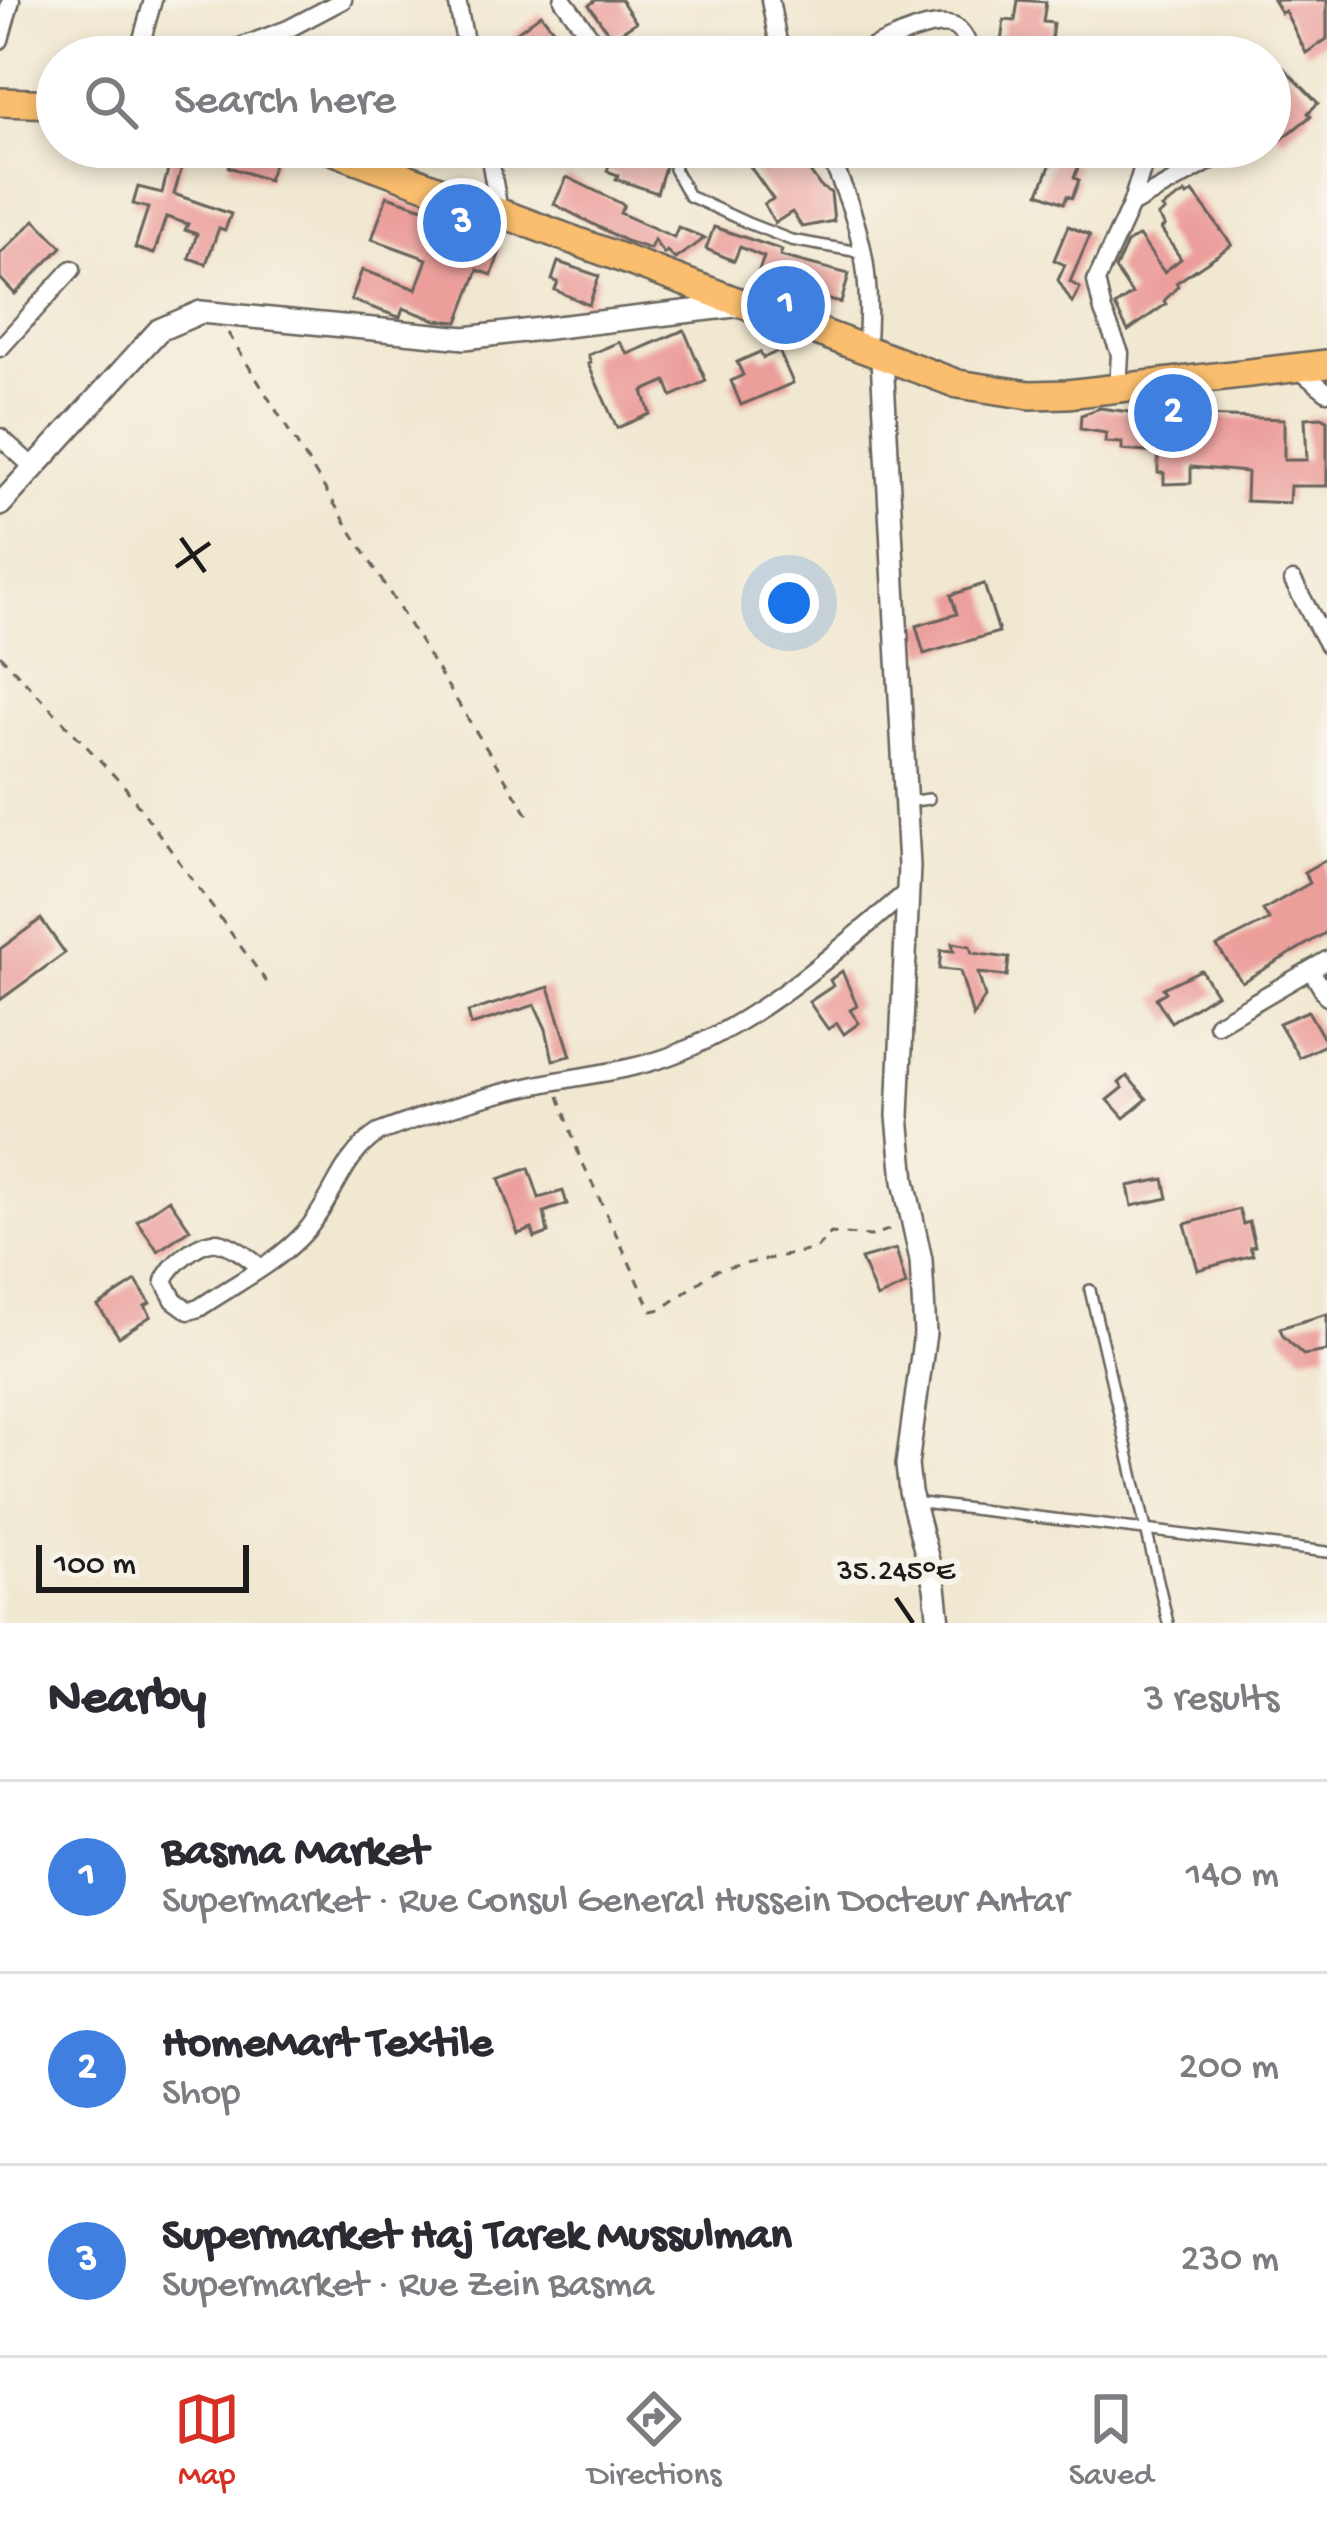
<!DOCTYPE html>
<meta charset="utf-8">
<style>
body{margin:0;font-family:"Gochi Hand",sans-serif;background:#f2f2f3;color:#2b2b33}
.scale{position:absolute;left:36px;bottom:30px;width:213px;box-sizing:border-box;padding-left:12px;border:6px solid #1c1c1c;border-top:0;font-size:33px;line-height:42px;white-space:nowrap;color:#1c1c1c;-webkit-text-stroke:9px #f7f3e8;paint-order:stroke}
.you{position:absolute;left:789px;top:603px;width:42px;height:42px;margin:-30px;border:9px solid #fff;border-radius:50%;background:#1a73e8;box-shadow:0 0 0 18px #1a73e833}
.badge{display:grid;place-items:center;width:78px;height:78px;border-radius:50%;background:#d93025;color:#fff;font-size:39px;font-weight:700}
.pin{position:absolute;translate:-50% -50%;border:6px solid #fff;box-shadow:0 3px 12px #0006}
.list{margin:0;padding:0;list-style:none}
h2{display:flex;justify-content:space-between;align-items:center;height:156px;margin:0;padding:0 48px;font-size:51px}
h2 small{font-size:39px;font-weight:400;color:#7c7c81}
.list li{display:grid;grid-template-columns:78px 1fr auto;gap:36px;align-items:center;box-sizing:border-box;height:192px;padding:0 48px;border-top:3px solid #e1e1e2}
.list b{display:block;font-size:45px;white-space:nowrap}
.list p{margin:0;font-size:39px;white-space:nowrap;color:#7c7c81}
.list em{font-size:39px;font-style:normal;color:#7c7c81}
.icon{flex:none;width:66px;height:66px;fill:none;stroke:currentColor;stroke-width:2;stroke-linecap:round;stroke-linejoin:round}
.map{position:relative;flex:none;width:1327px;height:1623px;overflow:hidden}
.search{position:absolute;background:#fff;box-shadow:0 6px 18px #0003;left:36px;right:36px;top:36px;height:132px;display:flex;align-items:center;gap:30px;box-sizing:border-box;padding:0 42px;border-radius:66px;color:#7c7c81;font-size:45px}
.sheet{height:732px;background:#fff}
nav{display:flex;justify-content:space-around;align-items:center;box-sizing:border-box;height:168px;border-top:3px solid #e1e1e2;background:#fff;font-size:33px;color:#7c7c81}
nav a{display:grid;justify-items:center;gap:6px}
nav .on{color:#d93025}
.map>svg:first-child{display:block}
</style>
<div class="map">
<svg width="1327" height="1623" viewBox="0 0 1327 1623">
<rect width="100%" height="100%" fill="#f7f3e8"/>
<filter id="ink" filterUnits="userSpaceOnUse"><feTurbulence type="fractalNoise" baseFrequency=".00833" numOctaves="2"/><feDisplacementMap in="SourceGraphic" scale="24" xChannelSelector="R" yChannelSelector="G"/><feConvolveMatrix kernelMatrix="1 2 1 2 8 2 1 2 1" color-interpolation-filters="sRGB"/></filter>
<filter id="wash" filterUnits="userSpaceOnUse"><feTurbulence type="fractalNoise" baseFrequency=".004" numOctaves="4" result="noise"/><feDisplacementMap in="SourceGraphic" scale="48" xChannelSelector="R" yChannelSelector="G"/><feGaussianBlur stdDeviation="2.7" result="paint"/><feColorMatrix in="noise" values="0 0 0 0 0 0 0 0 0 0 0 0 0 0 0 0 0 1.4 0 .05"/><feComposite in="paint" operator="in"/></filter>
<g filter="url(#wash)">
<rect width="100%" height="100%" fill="#f1e8d1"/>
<g id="blocks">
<g fill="#ec9e9b">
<polygon points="596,0 621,0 636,22 612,38 589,5"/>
<polygon points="1018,0 1046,2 1043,22 1053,23 1051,42 1045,41 1043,57 999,57 1004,20 1015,21"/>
<polygon points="1273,0 1327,0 1327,39 1306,53 1285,11 1281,13"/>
<polygon points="541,14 559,37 552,42 558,50 548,57 505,57 520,45 513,35"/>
<polygon points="1282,66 1318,103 1308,113 1311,116 1282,139 1270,127 1270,78"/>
<polygon points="166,147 188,147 174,194 231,214 225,230 219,228 206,264 189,258 197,234 185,230 188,224 166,217 154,254 135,248 148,208 133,204 138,187 162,193 171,158 163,156"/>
<polygon points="236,147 257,147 277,154 268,180 229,167"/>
<polygon points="615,147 671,147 657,193 616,179 618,175 607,171"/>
<polygon points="761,147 801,147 809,159 804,163 820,186 831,193 834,221 802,227 792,212 775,223 764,204 773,199 744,158"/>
<polygon points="1054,156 1079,165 1074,178 1079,180 1072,198 1067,196 1064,203 1039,193"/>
<polygon points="567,177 624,205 620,213 674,237 678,227 705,238 675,259 667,251 664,254 654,240 650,249 626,241 554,204"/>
<polygon points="1193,192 1232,245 1176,283 1178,286 1164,301 1166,304 1128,331 1115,306 1132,294 1115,269 1127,243 1139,236 1164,272 1181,259 1161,229 1165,226 1158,216 1165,211 1162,208 1185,193 1187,196"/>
<polygon points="387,196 496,232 491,245 501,248 492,275 478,270 458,322 436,320 403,308 400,317 396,316 351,300 362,270 416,289 427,259 372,239"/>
<polygon points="35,220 62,247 15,294 0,278 0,254"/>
<polygon points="1068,226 1090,235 1070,282 1080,288 1072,303 1058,280 1065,265 1054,260"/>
<polygon points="714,227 782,250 780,256 849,274 841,303 769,284 765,293 752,288 764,257 740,247 734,261 706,249"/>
<polygon points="558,262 599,276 589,305 555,290 558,282 552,280"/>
<polygon points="684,330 706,381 672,396 666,381 643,391 650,414 617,428 588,364 591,363 588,355 619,342 628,354"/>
<polygon points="779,351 793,383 741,405 731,381 743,375 737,362 760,352 763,358"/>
<polygon points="1100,408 1144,414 1284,419 1284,460 1307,460 1305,418 1322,417 1327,420 1327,486 1290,486 1289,503 1246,501 1247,472 1191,467 1191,483 1164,484 1164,473 1158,473 1158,453 1122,450 1122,443 1105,442 1106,433 1080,429 1081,415"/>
<polygon points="984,584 999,632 924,654 916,626 957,614 951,595"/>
<polygon points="1327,859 1327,932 1242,982 1217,946 1269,920 1263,910 1310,883 1304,872"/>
<polygon points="41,919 65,953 0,1000 0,949"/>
<polygon points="952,943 970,946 972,953 1009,958 1007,976 978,973 985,997 973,1017 960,971 939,969 941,950 954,951"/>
<polygon points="1201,970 1216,994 1171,1022 1156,998 1166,992 1163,988"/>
<polygon points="842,971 857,1006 850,1010 859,1023 844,1034 837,1023 828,1029 809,1002 833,986 830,980"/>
<polygon points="549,987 571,1056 553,1060 546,1029 535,1005 471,1025 468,1012"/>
<polygon points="1308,1011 1327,1044 1299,1057 1279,1023"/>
<polygon points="1127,1076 1147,1099 1124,1118 1108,1100 1123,1088 1119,1083"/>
<polygon points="529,1168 539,1198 563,1191 567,1204 544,1212 548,1233 535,1238 532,1229 518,1234 499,1179"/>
<polygon points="1164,1179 1168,1198 1132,1206 1128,1186"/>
<polygon points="169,1199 190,1229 158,1251 137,1221"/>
<polygon points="1239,1209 1243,1224 1249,1222 1255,1246 1250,1247 1253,1255 1198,1270 1185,1224"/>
<polygon points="896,1249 906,1285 877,1298 861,1259"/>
<polygon points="136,1281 150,1303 145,1306 151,1316 119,1337 98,1306"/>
<polygon points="1327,1314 1327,1351 1303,1355 1283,1336 1280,1328"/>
</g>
</g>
</g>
<g filter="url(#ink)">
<use href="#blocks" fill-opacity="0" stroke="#67635b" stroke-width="3"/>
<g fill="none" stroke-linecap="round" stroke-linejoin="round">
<g stroke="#67635b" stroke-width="14">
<g id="service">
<polyline points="680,147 674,169 689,196 750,224 791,240 865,253"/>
<polyline points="906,802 929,799"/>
<polyline points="1090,1290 1168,1623"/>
<polyline points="913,1502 1327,1552"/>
</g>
</g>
<g stroke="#67635b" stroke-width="21">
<g id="minor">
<polyline points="457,0 468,57"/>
<polyline points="563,0 593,40 595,57"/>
<polyline points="770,0 781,57"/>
<polyline points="0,40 11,0"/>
<polyline points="137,57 153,0"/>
<polyline points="213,57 288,29 343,0"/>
<path d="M852,57C874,48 943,10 960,31C966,37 970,49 973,57"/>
<polyline points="488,147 499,211"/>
<path d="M825,147C860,218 874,273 866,352"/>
<polyline points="1131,205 1235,147"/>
<polyline points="0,348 72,269"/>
<polyline points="1298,369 1327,392"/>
<polyline points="1118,391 1120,353 1103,311 1096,281 1131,205 1149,147"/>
<polyline points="0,437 32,466"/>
<polyline points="1293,581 1327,644"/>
<polyline points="1311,970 1327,997"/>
<polyline points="1217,1024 1327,960"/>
<path d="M260,1267C249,1258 232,1244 217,1242C199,1240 170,1265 164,1281L174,1300L189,1311L199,1308C234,1284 278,1263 306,1231C334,1199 341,1157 378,1133C428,1114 483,1096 536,1085C581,1075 626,1072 670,1056C760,1022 837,951 910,889"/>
</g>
</g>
<g stroke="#67635b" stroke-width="26">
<g id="tertiary">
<polyline points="882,359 909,866 898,1116 904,1181 921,1260 925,1333 907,1465 910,1492 935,1587 939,1623"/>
<polyline points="0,505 159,330 201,312 465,338 743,305"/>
</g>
</g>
<g stroke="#67635b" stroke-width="32">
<g id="primary">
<polyline points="0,102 57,104"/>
<polyline points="324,147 958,384 1030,395 1067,394 1327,364"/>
</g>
</g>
<g stroke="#67635b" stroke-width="3" stroke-dasharray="9 9" stroke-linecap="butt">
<polyline points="228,333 531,820"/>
<polyline points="0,655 125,787 268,984"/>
<polyline points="559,1096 579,1155 652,1311 662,1309 716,1270 816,1249 831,1233 871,1236 894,1228"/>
</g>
<use href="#service" stroke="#fff" stroke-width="9"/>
<use href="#minor" stroke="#fff" stroke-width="16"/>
<use href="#tertiary" stroke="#fff" stroke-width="21"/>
<use href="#primary" stroke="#fabe6e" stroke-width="27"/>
</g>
</g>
<path fill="none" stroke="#1c1c1c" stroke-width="4.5" d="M181,538L205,572M176,567L210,543M896,1598L913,1623"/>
<g font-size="30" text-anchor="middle" fill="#1c1c1c" stroke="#f7f3e8" stroke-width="12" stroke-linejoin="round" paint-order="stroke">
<text x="896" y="1579">35.245°E</text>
</g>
</svg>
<div class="scale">100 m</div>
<div class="you"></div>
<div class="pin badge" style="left:786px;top:305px;background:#3f7fe0">1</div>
<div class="pin badge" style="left:1173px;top:413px;background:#3f7fe0">2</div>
<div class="pin badge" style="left:462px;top:223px;background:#3f7fe0">3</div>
<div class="search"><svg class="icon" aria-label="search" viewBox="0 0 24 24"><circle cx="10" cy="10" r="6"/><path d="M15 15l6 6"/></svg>Search here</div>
</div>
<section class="sheet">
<h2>Nearby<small>3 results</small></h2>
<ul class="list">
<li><span class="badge" style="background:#3f7fe0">1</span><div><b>Basma Market</b><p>Supermarket · Rue Consul General Hussein Docteur Antar</p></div><em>140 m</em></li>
<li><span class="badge" style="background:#3f7fe0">2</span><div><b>HomeMart Textile</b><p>Shop</p></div><em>200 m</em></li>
<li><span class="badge" style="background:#3f7fe0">3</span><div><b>Supermarket Haj Tarek Mussulman</b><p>Supermarket · Rue Zein Basma</p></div><em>230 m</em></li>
</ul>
</section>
<nav>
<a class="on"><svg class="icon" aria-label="map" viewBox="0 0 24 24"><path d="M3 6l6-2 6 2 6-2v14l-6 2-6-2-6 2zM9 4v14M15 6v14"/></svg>Map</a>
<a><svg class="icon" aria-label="directions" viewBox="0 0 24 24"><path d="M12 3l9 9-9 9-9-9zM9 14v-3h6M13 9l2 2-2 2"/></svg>Directions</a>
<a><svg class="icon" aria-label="saved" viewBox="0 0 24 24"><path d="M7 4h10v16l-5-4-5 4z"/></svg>Saved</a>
</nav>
